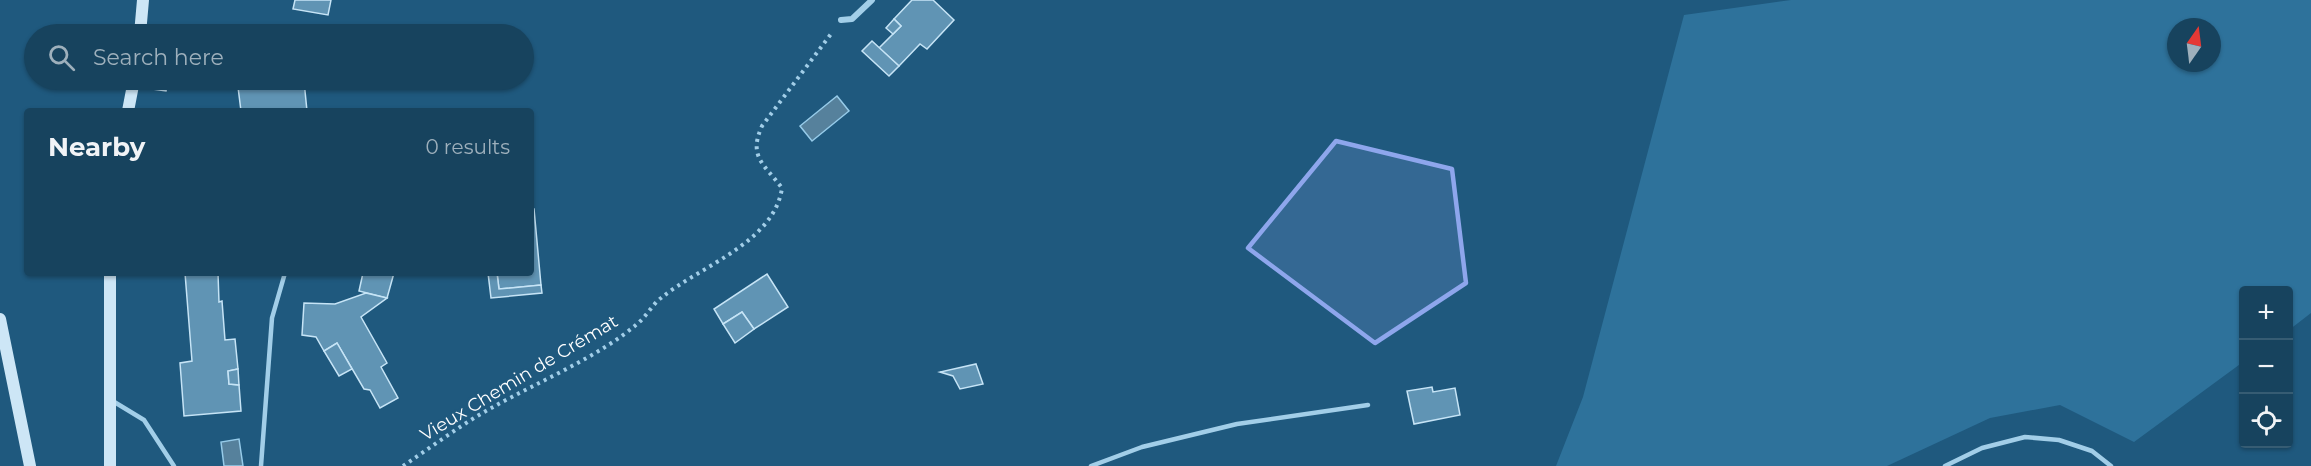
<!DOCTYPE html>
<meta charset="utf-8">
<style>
body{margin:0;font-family:Montserrat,sans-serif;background:#204a64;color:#f1f3f6}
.controls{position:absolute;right:18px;bottom:18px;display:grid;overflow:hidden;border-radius:6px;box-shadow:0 2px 4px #0004}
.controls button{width:54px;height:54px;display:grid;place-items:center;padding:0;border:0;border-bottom:2px solid #365c73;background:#17435e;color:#f1f3f6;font:30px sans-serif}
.compass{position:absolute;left:2167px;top:18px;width:54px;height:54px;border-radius:50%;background:#17435e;box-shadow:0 2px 4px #0004;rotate:14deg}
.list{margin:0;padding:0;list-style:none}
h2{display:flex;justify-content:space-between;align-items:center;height:78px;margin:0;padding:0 24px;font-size:26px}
h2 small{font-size:20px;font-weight:400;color:#9eb0bc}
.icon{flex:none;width:33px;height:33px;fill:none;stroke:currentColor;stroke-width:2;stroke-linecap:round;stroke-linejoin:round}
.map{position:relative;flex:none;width:2311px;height:466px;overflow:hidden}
.search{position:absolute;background:#17435e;box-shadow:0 2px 4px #0004;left:24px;top:24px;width:510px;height:66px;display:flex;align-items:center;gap:15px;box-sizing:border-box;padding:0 21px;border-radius:33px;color:#9eb0bc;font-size:22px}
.panel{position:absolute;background:#17435e;box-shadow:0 2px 4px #0004;left:24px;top:108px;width:510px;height:168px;border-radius:6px}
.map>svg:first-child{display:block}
</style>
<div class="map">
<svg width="2311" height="466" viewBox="0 0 2311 466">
<rect width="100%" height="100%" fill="#1f597e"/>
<path fill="#2e729b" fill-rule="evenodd" d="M1791,0H2311V313L2289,330L2288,290H2244L2243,362L2134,442L2060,405L1990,418L1887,466H1556L1583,397L1684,15ZM2176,27H2212V63H2176Z"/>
<g fill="#56819c" stroke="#96cbe9" stroke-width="1.5">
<polygon points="837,96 849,111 812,141 800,126"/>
<polygon points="239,439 243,466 224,466 221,442"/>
</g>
<g fill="#6094b4" stroke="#c6e4f6" stroke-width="1.5">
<polygon points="295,0 331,0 328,15 293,9"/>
<polygon points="912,0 933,0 954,20 927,49 920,44 899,66 879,48 901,26 894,19"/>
<polygon points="894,19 901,26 893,34 886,28"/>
<polygon points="872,41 899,66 889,76 862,51"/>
<polygon points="147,80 168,80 166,91 144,88"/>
<polygon points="304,81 307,111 241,111 238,87"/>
<polygon points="531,209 534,209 541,285 499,289 497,273 531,273"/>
<polygon points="185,273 218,273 219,302 222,301 225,340 235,339 238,369 228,371 229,384 239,385 241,411 184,416 180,363 192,361"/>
<polygon points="363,273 394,273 387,298 359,291"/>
<polygon points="488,273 497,273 499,289 541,285 542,293 491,298"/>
<polygon points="767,274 788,307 754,329 742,312 723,324 714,309"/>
<polygon points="366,293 387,298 361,317 387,363 381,367 398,398 380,408 370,390 364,389 337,343 324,351 316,337 302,335 304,303 335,304"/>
<polygon points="742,312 754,329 735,343 723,324"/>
<polygon points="337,343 352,369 339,376 324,351"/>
<polygon points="976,364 983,384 960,389 953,376 940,372"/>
<polygon points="238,369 239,385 229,384 228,371"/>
<polygon points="1432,387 1433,392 1455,388 1460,415 1414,424 1407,391"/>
</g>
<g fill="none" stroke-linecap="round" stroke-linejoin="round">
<path stroke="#a2cee8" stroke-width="4" stroke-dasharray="3 4.5" stroke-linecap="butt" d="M403,466C433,446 463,423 495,406C538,382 600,356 637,324C646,317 652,305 661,298C700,266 774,243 782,188C764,164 748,157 762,126L831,34"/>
<g stroke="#a2cee8" stroke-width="4.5">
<polyline points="111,400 144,420 174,466"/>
<polyline points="261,466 272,318 285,273"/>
<polyline points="1091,466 1142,447 1237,424 1368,405"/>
<polyline points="1945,466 1982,448 2025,437 2059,440 2092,451 2111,466"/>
</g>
<polyline stroke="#a2cee8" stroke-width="6" points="841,20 852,19 872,0"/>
<g stroke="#cde6f6" stroke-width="12">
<polyline points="140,34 143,0"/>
<polyline points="128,111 134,80"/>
<polyline points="0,319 30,466"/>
<polyline points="110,466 110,273"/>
</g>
</g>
<path fill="#8ea6ec" fill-opacity="0.2" stroke="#8ea6ec" stroke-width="4.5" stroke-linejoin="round" d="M1336,141L1452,169L1466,283L1375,343L1248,248Z"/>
<g text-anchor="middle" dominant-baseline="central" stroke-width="4.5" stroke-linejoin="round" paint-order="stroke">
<g font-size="18" fill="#fff" stroke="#1f597e">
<text transform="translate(519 378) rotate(-31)">Vieux Chemin de Crémat</text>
</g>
</g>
</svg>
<div class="controls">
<button>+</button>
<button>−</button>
<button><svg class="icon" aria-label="locate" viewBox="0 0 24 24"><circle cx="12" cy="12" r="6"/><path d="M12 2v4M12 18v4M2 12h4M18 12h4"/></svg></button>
</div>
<svg class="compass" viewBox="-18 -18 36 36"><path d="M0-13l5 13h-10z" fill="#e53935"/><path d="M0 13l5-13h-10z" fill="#9eb0bc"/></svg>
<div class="search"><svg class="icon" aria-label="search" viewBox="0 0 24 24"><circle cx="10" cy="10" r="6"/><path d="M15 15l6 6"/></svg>Search here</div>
<section class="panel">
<h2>Nearby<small>0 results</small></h2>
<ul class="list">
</ul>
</section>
</div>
